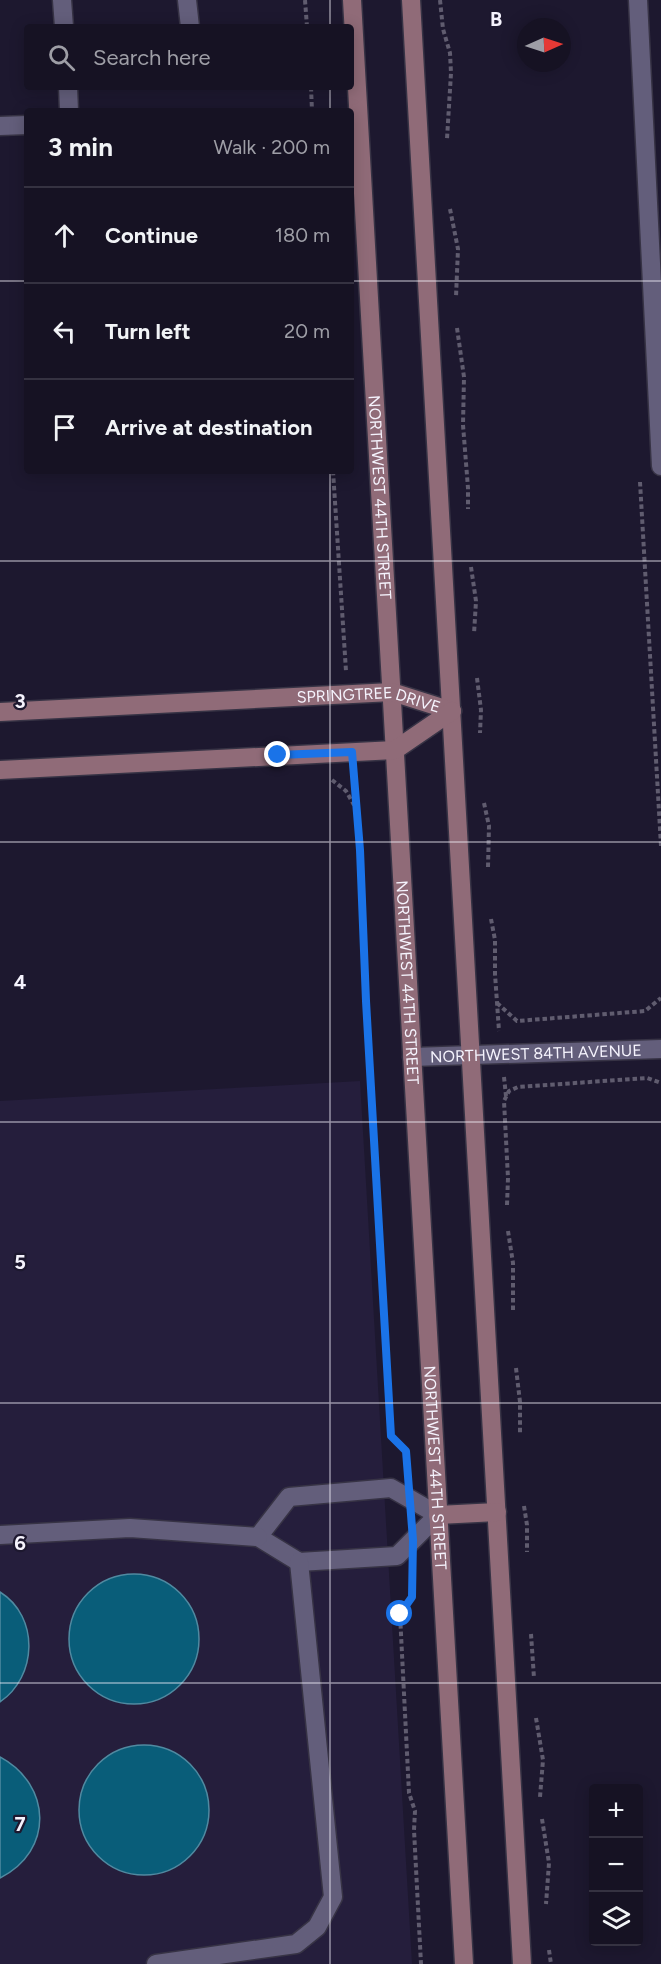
<!DOCTYPE html>
<meta charset="utf-8">
<style>
body{margin:0;font-family:Figtree,sans-serif;background:#232030;color:#f1f3f6}
.controls{position:absolute;right:18px;bottom:18px;display:grid;overflow:hidden;border-radius:6px;box-shadow:0 3px 15px #0003}
.controls button{width:54px;height:54px;display:grid;place-items:center;padding:0;border:0;border-bottom:2px solid #353241;background:#161223;color:#f1f3f6;font:30px sans-serif}
.compass{position:absolute;left:517px;top:18px;width:54px;height:54px;border-radius:50%;background:#161223;box-shadow:0 3px 15px #0003;rotate:87deg}
.stop{position:absolute;width:18px;height:18px;margin:-14px;border:4px solid #1a73e8;border-radius:50%;background:#fff}
.stop.end{background:#1a73e8;border-color:#fff;box-shadow:0 2px 6px #0008}
.list{margin:0;padding:0;list-style:none}
h2{display:flex;justify-content:space-between;align-items:center;height:78px;margin:0;padding:0 24px;font-size:26px}
h2 small{font-size:20px;font-weight:400;color:#9e9ea6}
.list li{display:grid;grid-template-columns:39px 1fr auto;gap:18px;align-items:center;box-sizing:border-box;height:96px;padding:0 24px;border-top:2px solid #353241}
.list b{display:block;font-size:22px;white-space:nowrap}
.list em{font-size:20px;font-style:normal;color:#9e9ea6}
.icon{flex:none;width:33px;height:33px;fill:none;stroke:currentColor;stroke-width:2;stroke-linecap:round;stroke-linejoin:round}
.map{position:relative;flex:none;width:661px;height:1964px;overflow:hidden}
.search{position:absolute;background:#161223;box-shadow:0 3px 15px #0003;left:24px;top:24px;width:330px;height:66px;display:flex;align-items:center;gap:15px;box-sizing:border-box;padding:0 21px;border-radius:6px;color:#9e9ea6;font-size:22px}
.panel{position:absolute;background:#161223;box-shadow:0 3px 15px #0003;left:24px;top:108px;width:330px;height:366px;border-radius:6px}
.map>svg:first-child{display:block}
</style>
<div class="map">
<svg width="661" height="1964" viewBox="0 0 661 1964">
<rect width="100%" height="100%" fill="#1d182f"/>
<polygon fill="#251e3c" points="360,1081 412,1964 0,1964 0,1101"/>
<g fill="#095d79" stroke="#508aa1" stroke-width="1.5">
<circle cx="134" cy="1639" r="65"/>
<path d="M0,1592C40,1617 37,1677 0,1702Z"/>
<circle cx="144" cy="1810" r="65"/>
<path d="M0,1757C52,1785 54,1851 0,1878Z"/>
</g>
<g fill="none" stroke-linecap="round" stroke-linejoin="round">
<g stroke="#373345" stroke-width="21">
<g id="lane">
<polyline points="62,0 64,27"/>
<polyline points="187,0 190,27"/>
<polyline points="68,87 69,111"/>
<polyline points="0,126 27,125"/>
<polygon points="391,1488 438,1515 397,1556 299,1562 258,1537 289,1497"/>
<polyline points="0,1535 130,1528 258,1537"/>
<polyline points="156,1964 296,1944 317,1927 333,1897 299,1562"/>
</g>
</g>
<g stroke="#373345" stroke-width="21">
<g id="street">
<polyline points="638,0 661,466"/>
<path id="s1" d="M412,1057L661,1049"/>
</g>
</g>
<g stroke="#373345" stroke-width="21">
<g id="secondary">
<path id="s2" d="M352,0L464,1964"/>
<polyline points="411,0 522,1964"/>
<path id="s3" d="M0,712L392,692L452,711"/>
<polyline points="0,770 395,750 452,711"/>
<polyline points="438,1515 497,1512"/>
</g>
</g>
<g stroke="#605c6f" stroke-width="4" stroke-dasharray="4.5 3" stroke-linecap="butt">
<polyline points="305,0 307,27"/>
<polyline points="440,0 443,29 450,53 451,73 447,139"/>
<polyline points="311,87 312,111"/>
<polyline points="450,209 458,249 456,297"/>
<polyline points="457,328 464,377 463,425 468,488 468,509"/>
<polyline points="333,471 346,671"/>
<polyline points="640,482 661,846"/>
<polyline points="471,567 476,601 474,634"/>
<polyline points="477,678 481,710 480,733"/>
<polyline points="354,777 360,851 366,1001 391,1436 406,1451 408,1470"/>
<polyline points="332,780 346,791 354,805"/>
<polyline points="484,803 489,826 488,867"/>
<polyline points="491,919 495,940 495,974 499,1031"/>
<polyline points="497,1003 517,1021 645,1011 661,998"/>
<polyline points="504,1077 506,1096"/>
<polyline points="507,1205 508,1178 504,1101 509,1091 518,1087 647,1078 661,1083"/>
<polyline points="508,1231 513,1263 513,1310"/>
<polyline points="516,1368 520,1402 520,1433"/>
<polyline points="524,1506 527,1525 527,1552"/>
<polyline points="413,1576 413,1597 400,1614 409,1793 415,1811 414,1830 421,1964"/>
<polyline points="531,1634 534,1678"/>
<polyline points="536,1718 543,1760 540,1797"/>
<polyline points="542,1819 549,1863 546,1904"/>
<polyline points="549,1950 551,1964"/>
</g>
<use href="#lane" stroke="#635e7b" stroke-width="18"/>
<use href="#street" stroke="#635e7b" stroke-width="18"/>
<use href="#secondary" stroke="#906b78" stroke-width="18"/>
</g>
<g fill="none" stroke-linecap="round" stroke-linejoin="round">
<polyline stroke="#1a73e8" stroke-width="8" points="278,755 352,752 360,850 366,1001 391,1436 406,1451 413,1540 412,1597 400,1614"/>
</g>
<path fill="none" stroke="#f5f3fd" stroke-width="1.5" stroke-opacity="0.55" d="M330,0V27M330,87V111M0,281H27M351,281H661M330,471V1964M0,561H661M0,842H661M0,1122H661M0,1403H661M0,1683H661"/>
<g text-anchor="middle" dominant-baseline="central" stroke-width="4.5" stroke-linejoin="round" paint-order="stroke">
<g font-size="16" fill="#f5f3fd" stroke="#1d182f">
<text stroke="none"><textPath href="#s2" startOffset="498">NORTHWEST 44TH STREET</textPath></text>
<text stroke="none"><textPath href="#s3" startOffset="370">SPRINGTREE DRIVE</textPath></text>
<text stroke="none"><textPath href="#s2" startOffset="984">NORTHWEST 44TH STREET</textPath></text>
<text stroke="none"><textPath href="#s1" startOffset="124">NORTHWEST 84TH AVENUE</textPath></text>
<text stroke="none"><textPath href="#s2" startOffset="1470">NORTHWEST 44TH STREET</textPath></text>
</g>
</g>
<g font-size="20" text-anchor="middle" font-weight="bold" fill="#f5f3fd" stroke="#1d182f" stroke-width="4.5" stroke-linejoin="round" paint-order="stroke">
<text x="496" y="26">B</text>
<text x="20" y="708">3</text>
<text x="20" y="989">4</text>
<text x="20" y="1269">5</text>
<text x="20" y="1550">6</text>
<text x="20" y="1831">7</text>
</g>
</svg>
<div class="controls">
<button>+</button>
<button>−</button>
<button><svg class="icon" aria-label="layers" viewBox="0 0 24 24"><path d="M12 4l9 5-9 5-9-5zM3 14l9 5 9-5"/></svg></button>
</div>
<svg class="compass" viewBox="-18 -18 36 36"><path d="M0-13l5 13h-10z" fill="#e53935"/><path d="M0 13l5-13h-10z" fill="#9e9ea6"/></svg>
<div class="stop" style="left:400px;top:1614px"></div>
<div class="stop end" style="left:278px;top:755px"></div>
<div class="search"><svg class="icon" aria-label="search" viewBox="0 0 24 24"><circle cx="10" cy="10" r="6"/><path d="M15 15l6 6"/></svg>Search here</div>
<section class="panel">
<h2>3 min<small>Walk · 200 m</small></h2>
<ul class="list">
<li><svg class="icon" aria-label="ahead" viewBox="0 0 24 24"><path d="M12 20V5M6 11l6-6 6 6"/></svg><div><b>Continue</b></div><em>180 m</em></li>
<li><svg class="icon" aria-label="left" viewBox="0 0 24 24"><path d="M17 20v-9H6M10 6l-5 5 5 5"/></svg><div><b>Turn left</b></div><em>20 m</em></li>
<li><svg class="icon" aria-label="arrive" viewBox="0 0 24 24"><path d="M6 21V4h12l-3 4 3 4H6"/></svg><div><b>Arrive at destination</b></div></li>
</ul>
</section>
</div>
